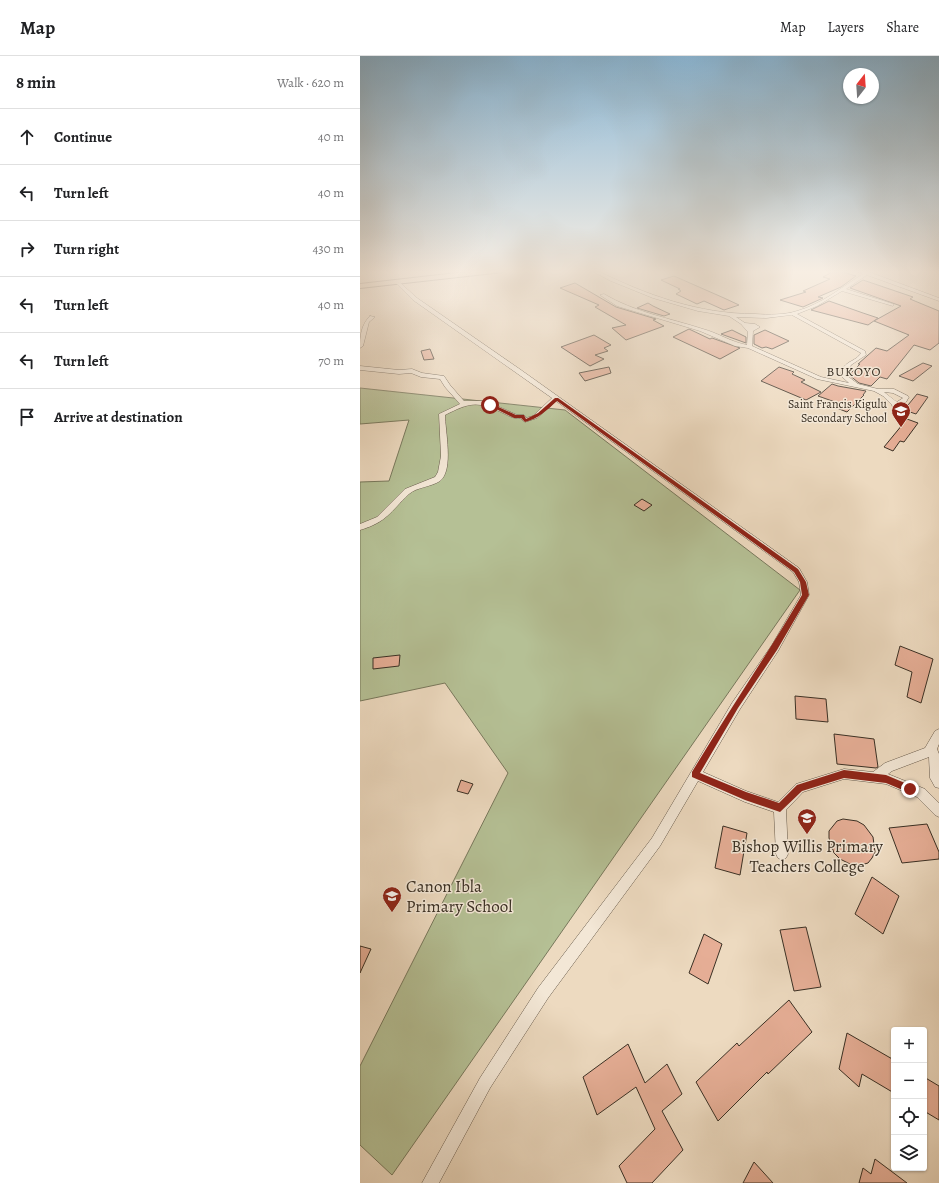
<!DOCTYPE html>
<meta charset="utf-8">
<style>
body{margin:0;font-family:Alegreya,serif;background:#f6f6f6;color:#202124}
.controls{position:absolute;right:12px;bottom:12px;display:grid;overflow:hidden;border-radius:4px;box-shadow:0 1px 3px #0004}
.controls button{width:36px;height:36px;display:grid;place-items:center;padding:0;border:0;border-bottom:1px solid #e0e0e0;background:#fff;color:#202124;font:20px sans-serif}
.compass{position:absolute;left:483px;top:12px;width:36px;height:36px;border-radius:50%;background:#fff;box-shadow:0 1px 3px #0004;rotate:17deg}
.stop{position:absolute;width:12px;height:12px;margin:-9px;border:3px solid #8f2418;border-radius:50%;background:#fff}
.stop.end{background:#8f2418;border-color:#fff;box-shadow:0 1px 4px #0008}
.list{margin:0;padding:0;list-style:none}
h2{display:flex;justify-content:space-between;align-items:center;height:52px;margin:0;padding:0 16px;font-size:17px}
h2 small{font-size:13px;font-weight:400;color:#757577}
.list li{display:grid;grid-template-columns:26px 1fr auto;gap:12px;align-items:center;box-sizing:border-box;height:56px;padding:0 16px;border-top:1px solid #e0e0e0}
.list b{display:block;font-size:15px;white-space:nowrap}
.list em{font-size:13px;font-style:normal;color:#757577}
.icon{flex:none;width:22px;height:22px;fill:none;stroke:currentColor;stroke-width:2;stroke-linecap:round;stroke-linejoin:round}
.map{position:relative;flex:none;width:579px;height:1127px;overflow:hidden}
header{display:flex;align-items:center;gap:24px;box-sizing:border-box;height:56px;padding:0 20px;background:#fff;border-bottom:1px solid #e0e0e0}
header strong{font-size:19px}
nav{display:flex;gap:22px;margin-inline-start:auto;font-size:14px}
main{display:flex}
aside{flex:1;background:#fff}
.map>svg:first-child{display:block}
</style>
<header>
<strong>Map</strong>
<nav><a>Map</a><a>Layers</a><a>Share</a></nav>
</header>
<main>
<aside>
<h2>8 min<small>Walk · 620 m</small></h2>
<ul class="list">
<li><svg class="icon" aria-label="ahead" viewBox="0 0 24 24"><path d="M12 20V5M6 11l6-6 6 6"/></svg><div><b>Continue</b></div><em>40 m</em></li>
<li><svg class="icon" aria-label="left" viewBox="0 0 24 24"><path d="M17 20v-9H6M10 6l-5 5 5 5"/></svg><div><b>Turn left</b></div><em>40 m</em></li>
<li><svg class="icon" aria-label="right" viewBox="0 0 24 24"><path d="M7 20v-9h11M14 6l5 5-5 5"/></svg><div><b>Turn right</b></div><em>430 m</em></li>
<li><svg class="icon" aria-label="left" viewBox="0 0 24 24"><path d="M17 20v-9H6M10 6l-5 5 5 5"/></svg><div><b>Turn left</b></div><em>40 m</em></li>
<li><svg class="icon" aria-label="left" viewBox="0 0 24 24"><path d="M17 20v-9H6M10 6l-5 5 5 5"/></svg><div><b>Turn left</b></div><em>70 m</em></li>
<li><svg class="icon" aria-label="arrive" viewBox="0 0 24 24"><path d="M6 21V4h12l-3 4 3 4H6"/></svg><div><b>Arrive at destination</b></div></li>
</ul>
</aside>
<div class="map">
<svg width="579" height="1127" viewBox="0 0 579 1127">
<rect width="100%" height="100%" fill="#eddac0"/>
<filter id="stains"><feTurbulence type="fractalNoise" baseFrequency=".005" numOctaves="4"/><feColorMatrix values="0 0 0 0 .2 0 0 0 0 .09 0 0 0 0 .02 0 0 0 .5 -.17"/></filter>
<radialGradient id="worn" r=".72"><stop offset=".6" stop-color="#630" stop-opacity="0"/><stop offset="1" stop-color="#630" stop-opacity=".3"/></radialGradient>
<polygon fill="#b5c095" stroke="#78785c" points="0,332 205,354 440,534 32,1119 0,1089 0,1010 148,717 85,627 0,645 0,426 29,425 49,364 0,368"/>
<g fill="#e6ae96" stroke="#3a3024">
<polygon points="476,214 496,220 481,231 458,241 463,242 443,251 420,244 446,236 443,235 470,223 463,221"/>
<polygon points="314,220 364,242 379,249 364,254 344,245 337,248 316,238 321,235 318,233 320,233 301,224"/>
<polygon points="503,224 553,241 550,243 579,255 579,287 570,294 554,289 527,323 520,321 511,330 499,327 489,319 500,308 498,308 516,292 527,295 549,279 514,265 541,250 490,232"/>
<polygon points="215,227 256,251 296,263 293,264 304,270 266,284 252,272 266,269 235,251 239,249 200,232"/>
<polygon points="469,245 503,257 518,262 508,269 451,254"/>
<polygon points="288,247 293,250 310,258 304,260 277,252"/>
<polygon points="329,273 350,283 352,282 380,292 360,303 313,281"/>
<polygon points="372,274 386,281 386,287 361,278"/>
<polygon points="405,274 429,285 412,293 406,291 402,292 394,288 394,279"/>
<polygon points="234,279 251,289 244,292 248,295 235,299 244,303 230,310 201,291"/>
<polygon points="70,293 74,303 64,304 61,295"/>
<polygon points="563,307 572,310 553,325 539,320"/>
<polygon points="249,311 251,317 225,325 219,317"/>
<polygon points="419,311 434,316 432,318 445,324 441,326 461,336 446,344 401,325"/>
<polygon points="472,328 478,330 506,335 503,339 504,339 487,356 474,351 478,347 458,340"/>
<polygon points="557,338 568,341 556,358 544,354"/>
<polygon points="547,363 558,367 544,386 540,385 533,395 524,391"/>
<polygon points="282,443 292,449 284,455 274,449"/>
<polygon points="540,590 573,603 561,647 547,641 552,616 535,609"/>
<polygon points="40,599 39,610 13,613 13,602"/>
<polygon points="435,640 466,643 468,666 436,663"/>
<polygon points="474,678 514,683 518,711 516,712 477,708"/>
<polygon points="101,724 113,728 108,738 97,735"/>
<polygon points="483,763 497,765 504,769 513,781 515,796 512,802 508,807 501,809 494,810 480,803 474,797 469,782 469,775 477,765"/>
<polygon points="567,768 579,796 579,803 542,807 529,772"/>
<polygon points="363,770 387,777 380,819 355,812"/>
<polygon points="512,821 539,840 523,878 495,858"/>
<polygon points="446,871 461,931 434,935 420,874"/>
<polygon points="344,878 362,888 348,928 329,917"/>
<polygon points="0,890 11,893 0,917"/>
<polygon points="429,944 452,976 408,1018 407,1016 358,1065 336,1026 377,987 379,990"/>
<polygon points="487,977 534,1004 534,1037 502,1018 499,1031 479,1013"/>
<polygon points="268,988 285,1027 307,1008 322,1038 302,1055 323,1094 292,1127 267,1127 259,1110 295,1073 276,1031 237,1059 223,1021"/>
<polygon points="564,1021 579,1030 579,1064 564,1055"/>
<polygon points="515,1103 547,1127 499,1127 503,1112 511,1118"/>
<polygon points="394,1106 413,1127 383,1127"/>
</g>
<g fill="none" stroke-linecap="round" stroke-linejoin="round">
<g stroke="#675a4b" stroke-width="1">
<g id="street">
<path d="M230,214H236C286,239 339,258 395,258C409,259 425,259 437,255C462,248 482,231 503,218L495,214L509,216L579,242V245L507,219L486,233L533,248V250L482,235L457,250L437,258L505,295L506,299L491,309L486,319L498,328L518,333H534L548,340L549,341L546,346L539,350L540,356L537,358L534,356L532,349L523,340L514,335L457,323L388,292L375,290L340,275L257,250L240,239L244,238C274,256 309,262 343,273C358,277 371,286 387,289L388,276L381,268L369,260L338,255L293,242L251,225ZM432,259L501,297C495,307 485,303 480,319L489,327L461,321L392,290L393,275L400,271L395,268L385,267L376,261L406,262ZM524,336L533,337L543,342L537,346Z"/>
<path d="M37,224L57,242L161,314L439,512L447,526L449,539L418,595L380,653L343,716L386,735L418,746L436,728L484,713L513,716L525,707L565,692L575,675L579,673V688L577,693L579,698V732L575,731L570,722L569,701L532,715L528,718L565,733L579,747V761L575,759L557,741L526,728L484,723L443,736L426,754L428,798L426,802L422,804L418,802L416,798L414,756L385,746L338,725L300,790L188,942L130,1032L79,1127H62L120,1022L178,932L292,782L372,647L412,589L441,539L439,526L433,516L196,345L177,362L165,366L160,362C154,363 149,360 143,357C117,345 111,346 85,359C85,374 94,414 80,425C71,431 57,431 49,438C30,456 27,466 0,474V468L17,461L45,433L75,421L78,416L81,400L79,358L100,348L85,331L80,323L61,321L51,317L39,318L0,314V310L39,314L52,313L62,317L84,320L90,329L104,345H126L157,359H164L166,362L173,360L192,342L53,244L35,226Z"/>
<path d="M10,260L15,261L9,266L3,290L0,292C0,280 1,269 10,260Z"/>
</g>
</g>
<g stroke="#3a3024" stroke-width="2">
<polygon id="primary" points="123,214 146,214 143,216 0,232 0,228"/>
</g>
<use href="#street" fill="#f3e7d6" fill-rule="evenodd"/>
<use href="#primary" fill="#eddac0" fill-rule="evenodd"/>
</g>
<linearGradient id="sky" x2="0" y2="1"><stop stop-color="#89b6d5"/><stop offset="0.58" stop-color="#f7eee3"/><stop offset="1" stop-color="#f7eee3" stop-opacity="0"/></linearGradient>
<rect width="579" height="372" fill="url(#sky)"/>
<path fill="#8f2418" d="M195,342H198L438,513L446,526L449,539L417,594L378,652L340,717L386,736L419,747L437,729L484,714L526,719L552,730V736L550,737L526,727L484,722L442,735L420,756L385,744L332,721V716C368,656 407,599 442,539L440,526L434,516L197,345C187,354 178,363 165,366L161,362H154L128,349L132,348L156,359H164L166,363L178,357Z"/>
<defs>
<g id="school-pin" transform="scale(1)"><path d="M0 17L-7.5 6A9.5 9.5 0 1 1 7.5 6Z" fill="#8f2418" stroke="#f3e7d6"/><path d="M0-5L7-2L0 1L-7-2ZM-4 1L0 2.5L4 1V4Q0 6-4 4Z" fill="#fff"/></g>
</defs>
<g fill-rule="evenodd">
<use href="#school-pin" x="541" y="355"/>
<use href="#school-pin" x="447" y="762"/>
<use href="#school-pin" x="32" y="840"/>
</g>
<g text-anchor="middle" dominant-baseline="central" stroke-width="3" stroke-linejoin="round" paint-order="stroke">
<g font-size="12" fill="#3a3024" stroke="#f3e7d6" text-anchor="end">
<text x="527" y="348">Saint Francis Kigulu<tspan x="527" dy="14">Secondary School</tspan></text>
</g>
<g font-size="13" letter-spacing="1" fill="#3a3024" stroke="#f3e7d6">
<text x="494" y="315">BUKOYO</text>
</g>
<g font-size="17" fill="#3a3024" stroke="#f3e7d6">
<text x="447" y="790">Bishop Willis Primary<tspan x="447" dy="20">Teachers College</tspan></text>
<text x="46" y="830" text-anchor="start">Canon Ibla<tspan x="46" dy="20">Primary School</tspan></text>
</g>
</g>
<rect width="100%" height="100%" filter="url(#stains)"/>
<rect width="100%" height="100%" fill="url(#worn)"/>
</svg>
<div class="controls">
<button>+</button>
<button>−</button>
<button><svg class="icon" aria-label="locate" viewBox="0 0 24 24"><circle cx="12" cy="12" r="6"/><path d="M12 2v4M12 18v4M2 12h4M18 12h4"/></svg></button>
<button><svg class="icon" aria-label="layers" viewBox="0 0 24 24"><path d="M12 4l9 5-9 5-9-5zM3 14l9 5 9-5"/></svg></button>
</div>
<svg class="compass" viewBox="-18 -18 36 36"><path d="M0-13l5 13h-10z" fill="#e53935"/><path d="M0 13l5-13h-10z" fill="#757577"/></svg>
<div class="stop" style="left:130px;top:349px"></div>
<div class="stop end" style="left:550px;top:733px"></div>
</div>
</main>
